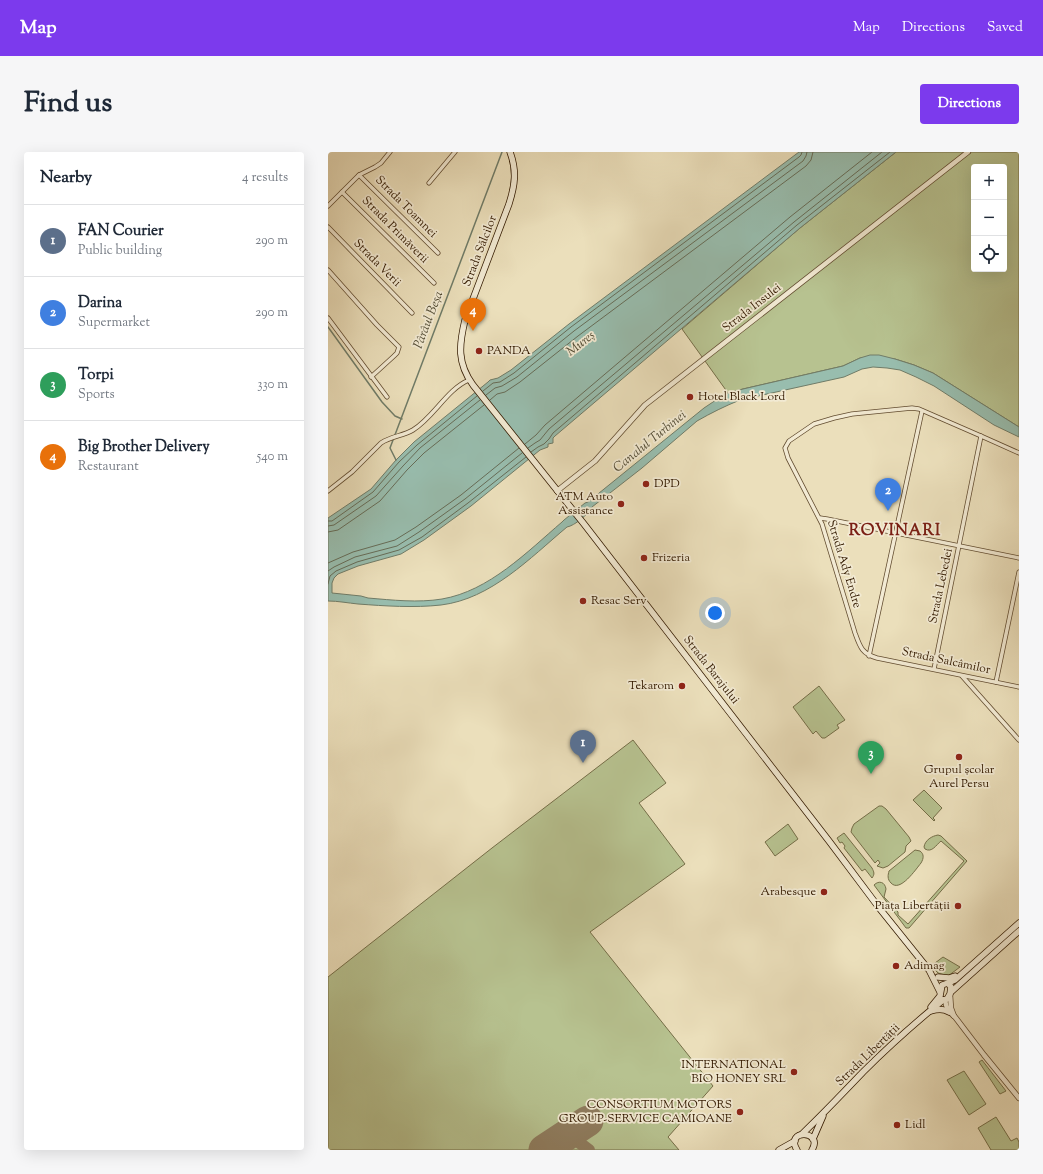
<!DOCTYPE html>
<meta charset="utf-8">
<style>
body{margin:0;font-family:"Sorts Mill Goudy",serif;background:#f6f6f7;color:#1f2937}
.controls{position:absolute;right:12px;top:12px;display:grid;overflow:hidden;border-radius:4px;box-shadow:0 4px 16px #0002}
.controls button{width:36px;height:36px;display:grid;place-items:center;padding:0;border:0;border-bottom:1px solid #e0e1e3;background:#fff;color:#1f2937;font:20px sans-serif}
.you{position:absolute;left:387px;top:461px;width:14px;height:14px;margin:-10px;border:3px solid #fff;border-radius:50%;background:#1a73e8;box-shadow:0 0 0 6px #1a73e833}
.badge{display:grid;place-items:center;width:26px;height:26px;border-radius:50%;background:#7c3aed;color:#fff;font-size:13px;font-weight:700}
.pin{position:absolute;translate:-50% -33px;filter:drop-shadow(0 1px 2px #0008)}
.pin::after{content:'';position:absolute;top:21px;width:14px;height:12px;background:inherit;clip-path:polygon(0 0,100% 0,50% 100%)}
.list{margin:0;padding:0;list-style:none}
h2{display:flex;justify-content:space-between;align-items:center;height:52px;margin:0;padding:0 16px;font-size:17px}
h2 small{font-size:13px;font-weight:400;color:#747a83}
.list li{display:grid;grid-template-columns:26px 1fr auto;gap:12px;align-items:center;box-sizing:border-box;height:72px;padding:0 16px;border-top:1px solid #e0e1e3}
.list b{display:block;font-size:15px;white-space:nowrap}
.list p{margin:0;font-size:13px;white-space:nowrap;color:#747a83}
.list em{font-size:13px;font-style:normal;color:#747a83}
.icon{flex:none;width:22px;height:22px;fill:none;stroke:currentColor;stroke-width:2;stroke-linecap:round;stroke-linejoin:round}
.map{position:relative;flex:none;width:691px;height:998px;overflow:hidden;border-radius:4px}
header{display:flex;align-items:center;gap:24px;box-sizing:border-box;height:56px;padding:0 20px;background:#7c3aed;color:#fff}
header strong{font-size:19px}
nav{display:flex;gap:22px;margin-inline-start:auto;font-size:14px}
.intro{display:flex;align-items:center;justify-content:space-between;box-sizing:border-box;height:96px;padding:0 24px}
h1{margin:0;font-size:28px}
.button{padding:10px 18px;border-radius:4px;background:#7c3aed;color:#fff;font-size:14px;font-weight:700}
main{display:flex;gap:24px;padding:0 24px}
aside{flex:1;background:#fff;border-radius:4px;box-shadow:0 4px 16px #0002}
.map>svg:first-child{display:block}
</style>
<header>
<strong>Map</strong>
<nav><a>Map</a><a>Directions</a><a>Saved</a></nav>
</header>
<div class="intro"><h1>Find us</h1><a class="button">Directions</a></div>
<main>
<aside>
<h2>Nearby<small>4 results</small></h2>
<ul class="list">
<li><span class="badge" style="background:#5c6f8a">1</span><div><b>FAN Courier</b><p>Public building</p></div><em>290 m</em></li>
<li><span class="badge" style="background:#3f7fe0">2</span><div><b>Darina</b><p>Supermarket</p></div><em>290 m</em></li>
<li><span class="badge" style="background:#2e9e5b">3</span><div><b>Torpi</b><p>Sports</p></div><em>330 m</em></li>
<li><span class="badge" style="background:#e8710a">4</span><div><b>Big Brother Delivery</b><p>Restaurant</p></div><em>540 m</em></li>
</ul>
</aside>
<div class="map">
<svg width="691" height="998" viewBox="0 0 691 998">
<rect width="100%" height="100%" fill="#ebdfbb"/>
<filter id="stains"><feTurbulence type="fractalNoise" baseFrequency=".005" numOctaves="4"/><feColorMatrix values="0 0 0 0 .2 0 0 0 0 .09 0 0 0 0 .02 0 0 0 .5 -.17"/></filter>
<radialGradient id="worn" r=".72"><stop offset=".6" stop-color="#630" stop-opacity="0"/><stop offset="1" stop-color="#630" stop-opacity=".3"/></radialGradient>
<g fill="#b7c290" stroke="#756e48" fill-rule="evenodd">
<path d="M568,0H691V275L605,221L586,213L567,207L532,206L515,214L415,237L400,241L354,177L472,76ZM646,15H676V117H646Z"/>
<polygon points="491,534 517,568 509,573 511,576 497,586 494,586 488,579 485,582 465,555"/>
<polygon points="305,588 338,631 311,651 357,712 262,780 385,934 340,985 351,998 0,998 0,825 164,696"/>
<polygon points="596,638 614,656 605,666 607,668 606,669 585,648"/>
<polygon points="551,654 554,654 558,657 581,685 583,689 578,694 577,700 560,714 555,716 549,714 552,711 550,708 547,711 523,680 524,676 526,672"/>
<polygon points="460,672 470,687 447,704 437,690"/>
<path d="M516,681L544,716C546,720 547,722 544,726L537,717L534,719L516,696L517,694L514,690L512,691L509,686Z"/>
<path d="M610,683L613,684L639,709L581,776H578L546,733C551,728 557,730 558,737L556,745L570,760V763L580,772L636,709L613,689C608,693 604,701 597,697L596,695C597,688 604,684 610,683Z"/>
<path d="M587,698L592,699C596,702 596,706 593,711C588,717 572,741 563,731C559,727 560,723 561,719Z"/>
<polygon points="615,805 632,815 620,824 610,821 603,814"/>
<polygon points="654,908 678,939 672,942 651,910"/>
<polygon points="636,919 658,952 641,963 619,928"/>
<polygon points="668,965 683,989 689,986 691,990 691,998 663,998 650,976"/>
</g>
<path fill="#98bdae" stroke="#707c68" d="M471,0H568L472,76L227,284L225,286V291L220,292V295L212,298L143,354L96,388L73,402L30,414L10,422L6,426L4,431V441L33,444L40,446C64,448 90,451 114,447C161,439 199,400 234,370L236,368L257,351L260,350L376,256L388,248L400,241L415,237L515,214L532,206L542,203H551L567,207L586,213L605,221L691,275V285L666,273L606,234L588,225L572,218L559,216L545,215L534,217L516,225L412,248C397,254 383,261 369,269L314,316L264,355C261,362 246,374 239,375C202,406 163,447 113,453C86,456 57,454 30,452C20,451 10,449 0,449V366L43,337L68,308L86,290L160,230L162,228L170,226L183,218L241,172Z"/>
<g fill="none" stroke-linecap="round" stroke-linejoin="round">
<g stroke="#666c57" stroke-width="1">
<polyline points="155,239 165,231 172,230 186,221 243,175 471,5 473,3 474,0"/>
<polyline points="158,243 167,236 174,234 189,225 246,179 475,9 478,4 479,0"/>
<polyline points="162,248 169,242 177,240 192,230 250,184 478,14 483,8 485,0"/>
<polyline points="197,292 208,283 217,273 462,65 544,0"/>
<polyline points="200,296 207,291 212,288 221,277 466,70 554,0"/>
<polyline points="203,300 210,295 216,292 221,287 225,281 469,73 562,0"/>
<polyline points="0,369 4,369 45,340 71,310 89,293 149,244"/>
<polyline points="0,374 6,373 48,344 75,314 92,296 152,248"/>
<polyline points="0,380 10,378 52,349 79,318 96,301 156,253"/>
<polyline points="0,411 25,400 67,388 88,375 133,343 191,296"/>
<polyline points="0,419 6,415 27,405 69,394 91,380 137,347 194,301"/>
<polyline points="0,432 2,424 8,419 29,410 71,398 94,385 140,351 198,305"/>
</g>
<g stroke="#707c68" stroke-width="1.5">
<polyline points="0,175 54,250 67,264 74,267"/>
<polyline points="68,308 62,296 174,0"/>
</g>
<polyline stroke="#8f7c5e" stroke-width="12" points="240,982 261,998"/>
<polyline stroke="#8f7c5e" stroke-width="31" points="216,998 260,969"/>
<g stroke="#614b2f" stroke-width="5">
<g id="minor">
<polyline points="31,23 110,101"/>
<polyline points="101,31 127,0"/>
<polyline points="14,40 106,131"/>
<polyline points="0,54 31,23 47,15 53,11 62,0"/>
<polyline points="0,75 84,161"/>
<polyline points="0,118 49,173 71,195 69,201 66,204 43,225"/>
<polyline points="0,166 59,245"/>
<path d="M691,301L653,284L591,257L584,256L524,262L506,266L486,272L461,289L457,296L460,306L494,372L527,481C532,495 534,502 549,506L691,535"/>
<path d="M0,339L24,320L53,291C63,284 75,284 85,278C106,265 119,237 141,228"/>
<polyline points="492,366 499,367 691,406"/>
<polyline points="541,504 594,259"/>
<polyline points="606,517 653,284"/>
<polyline points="634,524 691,588"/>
<polyline points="668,530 691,420"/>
</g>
</g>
<g stroke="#614b2f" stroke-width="6">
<g id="tertiary">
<polyline points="229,339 267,309 317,253 640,0"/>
<polyline points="622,842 623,856 626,864"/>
<path d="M617,848C618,856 621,860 627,865L656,903L691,946"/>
</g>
</g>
<g stroke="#331a00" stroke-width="7">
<g id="secondary">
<path d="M182,0C189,19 187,33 181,52L137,168C131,193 129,211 145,233L256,372L501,689L552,757L601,818L612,840"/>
<polyline points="610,825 621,826 627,824"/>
<polyline points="620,831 627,828 691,771"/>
<polyline points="623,840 691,779"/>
<polyline points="603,855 612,844 614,833 620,831 623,835 622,842 619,847 615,848"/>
<path d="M603,859C609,857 615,856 621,860"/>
<path d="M474,982C495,962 515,941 535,920C560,895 587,871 615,848"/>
<polyline points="485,987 495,964"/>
<polyline points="451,998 467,989"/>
<path d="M469,998C456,977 496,978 484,998"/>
</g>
</g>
<use href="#minor" stroke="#f2ead3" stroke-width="3.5"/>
<use href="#tertiary" stroke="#f2ead3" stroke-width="4.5"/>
<use href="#secondary" stroke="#f2ead3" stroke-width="5.5"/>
</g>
<g fill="#8f2418" stroke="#f2ead3" stroke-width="1.5">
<circle cx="151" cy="199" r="4"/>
<circle cx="362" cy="245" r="4"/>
<circle cx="318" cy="332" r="4"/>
<circle cx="293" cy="352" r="4"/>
<circle cx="316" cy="406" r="4"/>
<circle cx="255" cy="449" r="4"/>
<circle cx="354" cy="534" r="4"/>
<circle cx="631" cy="605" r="4"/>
<circle cx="496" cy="740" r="4"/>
<circle cx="630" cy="754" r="4"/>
<circle cx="568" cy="814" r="4"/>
<circle cx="466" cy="920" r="4"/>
<circle cx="412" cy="960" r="4"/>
<circle cx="569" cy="973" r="4"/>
</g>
<g text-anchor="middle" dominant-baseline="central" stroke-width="3.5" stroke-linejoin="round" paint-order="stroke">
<g font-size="12" fill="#331a00" stroke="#f2ead3">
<text transform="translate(78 55) rotate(45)">Strada Toamnei</text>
<text transform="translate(67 78) rotate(45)">Strada Primăverii</text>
<text transform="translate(152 99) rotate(-69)">Strada Sălcilor</text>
<text transform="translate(49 111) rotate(45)">Strada Verii</text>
<text transform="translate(424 156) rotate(-38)">Strada Insulei</text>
<text transform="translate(516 412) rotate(73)">Strada Ady Endre</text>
<text transform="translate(613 434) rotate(-78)">Strada Lebedei</text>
<text transform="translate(618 509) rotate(12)">Strada Salcâmilor</text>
<text transform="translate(383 518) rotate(52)">Strada Barajului</text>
<text transform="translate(540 903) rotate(-44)">Strada Libertății</text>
</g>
<g font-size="12" fill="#331a00" stroke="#f2ead3" text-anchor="start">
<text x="159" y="199">PANDA</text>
<text x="370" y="245">Hotel Black Lord</text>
<text x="326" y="332">DPD</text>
<text x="285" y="345" text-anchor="end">ATM Auto<tspan x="285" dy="14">Assistance</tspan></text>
<text x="324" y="406">Frizeria</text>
<text x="263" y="449">Resac Serv</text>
<text x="346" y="534" text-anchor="end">Tekarom</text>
<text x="631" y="618" text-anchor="middle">Grupul școlar<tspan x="631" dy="14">Aurel Persu</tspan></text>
<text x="488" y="740" text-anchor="end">Arabesque</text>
<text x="622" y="754" text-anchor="end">Piața Libertății</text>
<text x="576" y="814">Adimag</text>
<text x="458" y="913" text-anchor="end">INTERNATIONAL<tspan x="458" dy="14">BIO HONEY SRL</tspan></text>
<text x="404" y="953" text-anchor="end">CONSORTIUM MOTORS<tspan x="404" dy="14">GROUP-SERVICE CAMIOANE</tspan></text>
<text x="577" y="973">Lidl</text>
</g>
<g font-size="13" font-style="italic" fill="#514b34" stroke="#f2ead3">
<text transform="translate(101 168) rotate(-69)">Pârâul Beșa</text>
<text transform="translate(253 192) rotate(-38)">Mureș</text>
<text transform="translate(322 290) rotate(-39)">Canalul Turbinei</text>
</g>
<g font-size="16" font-weight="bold" letter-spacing="1" fill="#7a1f14" stroke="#f2ead3">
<text x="567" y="379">ROVINARI</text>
</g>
</g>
<rect width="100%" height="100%" filter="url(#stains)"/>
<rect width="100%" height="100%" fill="url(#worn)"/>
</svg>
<div class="controls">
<button>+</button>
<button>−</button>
<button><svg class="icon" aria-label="locate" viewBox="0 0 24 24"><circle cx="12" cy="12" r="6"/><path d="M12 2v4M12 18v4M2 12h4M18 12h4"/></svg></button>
</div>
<div class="you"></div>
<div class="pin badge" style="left:255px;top:611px;background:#5c6f8a">1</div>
<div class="pin badge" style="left:560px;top:359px;background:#3f7fe0">2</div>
<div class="pin badge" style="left:543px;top:622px;background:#2e9e5b">3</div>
<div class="pin badge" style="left:145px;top:179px;background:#e8710a">4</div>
</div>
</main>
